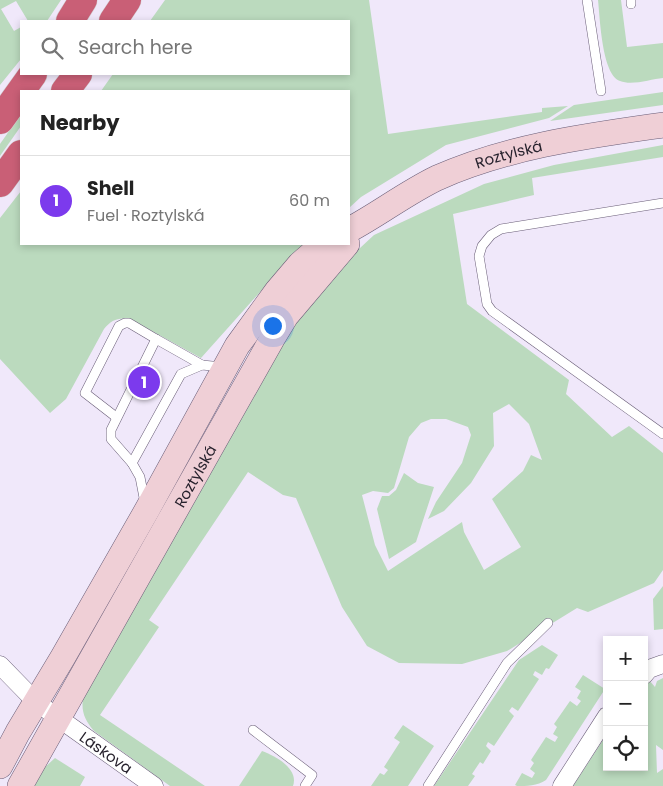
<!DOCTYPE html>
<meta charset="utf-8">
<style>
body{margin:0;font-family:Poppins,sans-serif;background:#f2f2f2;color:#222}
.controls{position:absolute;right:15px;bottom:15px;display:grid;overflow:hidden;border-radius:0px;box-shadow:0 2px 8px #0003}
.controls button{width:45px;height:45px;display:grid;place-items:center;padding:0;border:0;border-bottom:1px solid #e0e0e0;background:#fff;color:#222;font:25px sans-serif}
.you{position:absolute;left:272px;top:325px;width:18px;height:18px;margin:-12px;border:4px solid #fff;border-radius:50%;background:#1a73e8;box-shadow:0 0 0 8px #1a73e833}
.badge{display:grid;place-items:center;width:32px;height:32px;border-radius:50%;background:#7c3aed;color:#fff;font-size:16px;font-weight:700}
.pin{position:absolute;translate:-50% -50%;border:2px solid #fff;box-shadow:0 1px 5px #0006}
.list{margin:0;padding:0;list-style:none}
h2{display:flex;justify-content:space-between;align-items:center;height:65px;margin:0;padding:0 20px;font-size:21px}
h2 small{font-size:16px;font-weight:400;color:#767676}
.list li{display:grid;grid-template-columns:32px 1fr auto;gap:15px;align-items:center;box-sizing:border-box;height:90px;padding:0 20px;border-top:1px solid #e0e0e0}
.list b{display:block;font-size:19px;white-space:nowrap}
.list p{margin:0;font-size:16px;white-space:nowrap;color:#767676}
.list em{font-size:16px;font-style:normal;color:#767676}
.icon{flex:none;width:28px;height:28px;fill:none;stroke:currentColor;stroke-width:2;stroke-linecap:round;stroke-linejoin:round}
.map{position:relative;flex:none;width:663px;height:786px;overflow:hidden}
.search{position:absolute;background:#fff;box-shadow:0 2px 8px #0003;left:20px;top:20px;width:330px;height:55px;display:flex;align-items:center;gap:12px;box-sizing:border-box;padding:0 18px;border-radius:0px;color:#767676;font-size:19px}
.panel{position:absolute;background:#fff;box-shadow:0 2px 8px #0003;left:20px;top:90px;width:330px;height:155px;border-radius:0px}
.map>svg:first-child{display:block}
</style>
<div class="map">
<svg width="663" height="786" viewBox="0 0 663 786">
<rect width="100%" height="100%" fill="#f0e8fa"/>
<g fill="#bbdabe" fill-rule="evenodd">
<polygon points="0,0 61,0 47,21 28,21 16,1 1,9 14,31 21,27 21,59 0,85"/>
<polygon points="165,0 369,0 388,134 542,112 542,108 568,106 549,118 446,145 361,197 349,208 349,91 101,91 113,74 349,74 349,21 150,21"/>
<path d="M598,0H621L627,47L663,43V78C651,79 632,86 620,81C602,75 600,18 598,0Z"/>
<polygon points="663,92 663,105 550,121 574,105"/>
<polygon points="21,114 21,126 0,156 0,144"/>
<path d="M663,145V157L532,178L534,195L453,214L467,304L569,380L566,394L612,437L629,426L663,453V570L654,583L588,612L577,608L507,651L462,664L399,663L367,646L342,607L296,498L283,495L248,472L149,620L159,627L100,715L205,786H170L94,731C85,720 81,712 83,698L216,455L317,288L374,235L484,184L554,165ZM509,404L529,424L542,460L531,455L523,471L492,499L521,547L484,570L464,532L462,522L388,571L375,545L362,495L373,491L388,493L394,488L409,437L421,423L431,419H446L468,427L471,435L462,463L436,502L428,519L444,511L471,483L494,446L493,413Z"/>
<path d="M21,191V244H306L294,254L201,358L130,319C118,317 111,320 104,329L66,399L50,413L0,359V218Z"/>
<polygon points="404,473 418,483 434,487 416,542 389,559 377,509 382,496 389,496 396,490"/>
<polygon points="663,586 663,629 654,630 653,599"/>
<polygon points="542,645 558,655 549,669 546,668 542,675 535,671 533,675 539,679 518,711 512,707 509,711 514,716 494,746 488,742 486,746 491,751 483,764 480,762 472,774 475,776 468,786 434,786 519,660"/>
<path d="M583,675L605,689L546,780C537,786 527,786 517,786L515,785L522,773L532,778L535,773L530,769L534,763L531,760L546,737L555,742L558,737L553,734L557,727L554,724L570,701L577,706L581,701L577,698L581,691L575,687Z"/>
<polygon points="663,678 663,750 656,745 657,773 663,769 663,786 573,786 607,734 607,767 644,767 644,681 648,679 655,687 657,681"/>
<polygon points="403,725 434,746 408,786 371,786 380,773 384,775 388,770 384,767 400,742 394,738"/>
<path d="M262,751C276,756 299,769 293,786H239Z"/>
<polygon points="55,758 85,777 80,786 34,786 44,768"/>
</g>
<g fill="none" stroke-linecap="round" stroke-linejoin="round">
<g stroke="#695d77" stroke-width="10">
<g id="lane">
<polyline points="587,0 601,91"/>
<polyline points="631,0 631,4"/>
<polyline points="663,203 501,229 491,235 482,246 479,256 487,304 492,311 663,434"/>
<polyline points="116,417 85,393 119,326 125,323 129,323 156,339"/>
<polyline points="132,463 111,439 111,430 156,339 202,365"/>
<polyline points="145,503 140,477 132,463 181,374 202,365 222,367"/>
<polyline points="253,730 312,775 305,786"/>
<polyline points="428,786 507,663 548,623"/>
</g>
</g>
<g stroke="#695d77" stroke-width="19">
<g id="street">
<path id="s1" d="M0,665L36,702L154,786"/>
<polyline points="644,675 649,669 663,664"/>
<polyline points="562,786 607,716"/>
</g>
</g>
<g stroke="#695d77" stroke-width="26">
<g id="secondary">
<path id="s2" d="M349,230C379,214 406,193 437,178C509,146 586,136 663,125"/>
<polyline points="0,766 18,732 63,657 147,510 237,346 277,291 300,264 323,244"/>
<path id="s3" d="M20,786L272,339L286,316L347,244"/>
</g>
</g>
<g stroke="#d4d3d5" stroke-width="29">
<g id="highway">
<polyline points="70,21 83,0"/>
<polyline points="113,21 127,0"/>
<polyline points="65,91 78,74"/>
<polyline points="0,120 33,74"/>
<polyline points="0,183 21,154"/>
</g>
</g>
<use href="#lane" stroke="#fff" stroke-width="9"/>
<use href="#street" stroke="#fff" stroke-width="18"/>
<use href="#secondary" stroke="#efcfd6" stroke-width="25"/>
<use href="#highway" stroke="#c95f76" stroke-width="28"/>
</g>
<g text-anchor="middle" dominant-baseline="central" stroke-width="5" stroke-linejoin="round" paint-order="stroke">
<g font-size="15" fill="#27222d" stroke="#fbf8fe">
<text stroke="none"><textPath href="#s2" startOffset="178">Roztylská</textPath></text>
<text stroke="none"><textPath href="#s3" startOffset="356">Roztylská</textPath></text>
<text stroke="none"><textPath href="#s1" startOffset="138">Láskova</textPath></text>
</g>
</g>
</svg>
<div class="controls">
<button>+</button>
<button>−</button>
<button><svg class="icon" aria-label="locate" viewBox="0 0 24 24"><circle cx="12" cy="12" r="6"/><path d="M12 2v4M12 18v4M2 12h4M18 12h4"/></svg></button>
</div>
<div class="you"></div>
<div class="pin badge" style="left:144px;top:382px">1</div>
<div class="search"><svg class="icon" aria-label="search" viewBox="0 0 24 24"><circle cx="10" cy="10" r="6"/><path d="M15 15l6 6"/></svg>Search here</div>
<section class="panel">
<h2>Nearby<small></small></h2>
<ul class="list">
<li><span class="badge">1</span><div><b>Shell</b><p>Fuel · Roztylská</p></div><em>60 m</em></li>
</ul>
</section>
</div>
